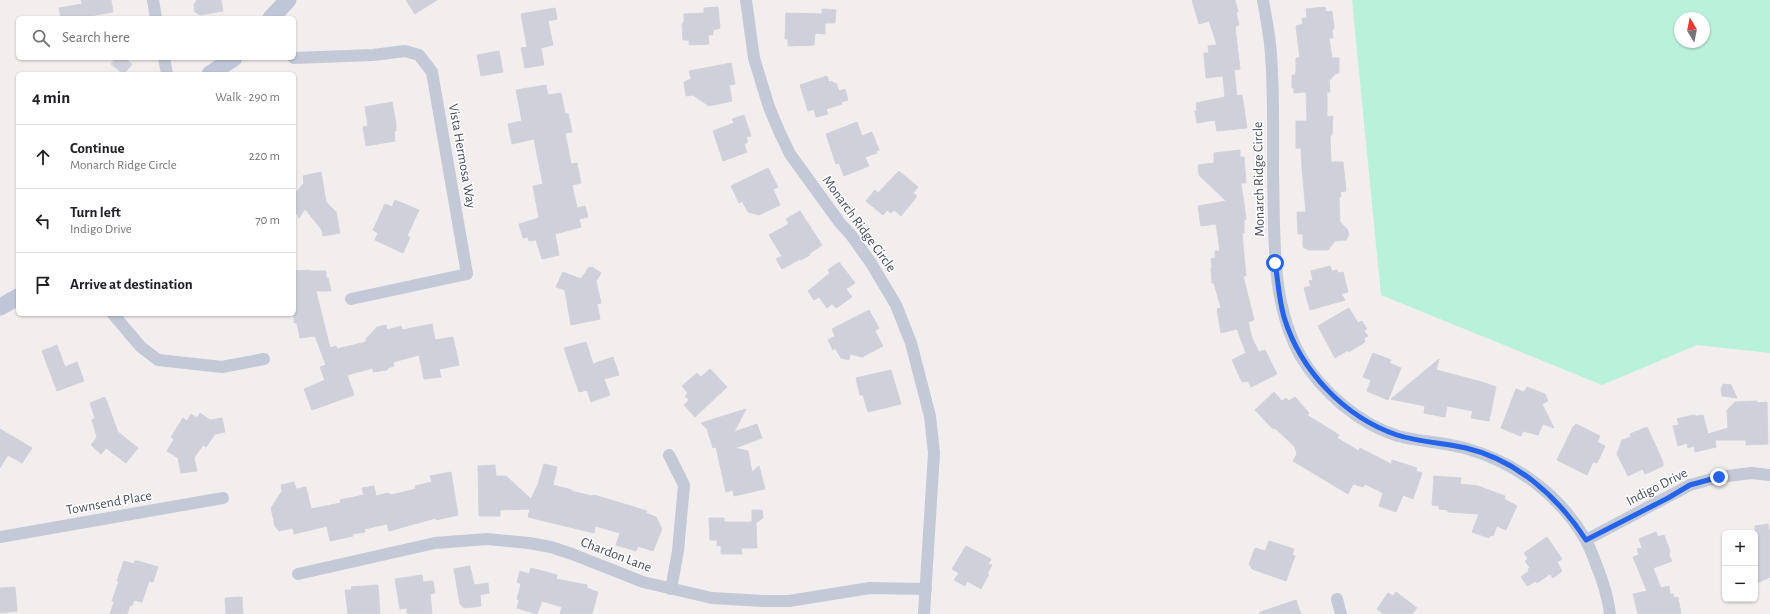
<!DOCTYPE html>
<meta charset="utf-8">
<style>
body{margin:0;font-family:"Alegreya Sans",sans-serif;background:#f2f2f2;color:#202124}
.controls{position:absolute;right:12px;bottom:12px;display:grid;overflow:hidden;border-radius:6px;box-shadow:0 1px 3px #0004}
.controls button{width:36px;height:36px;display:grid;place-items:center;padding:0;border:0;border-bottom:1px solid #e0e0e0;background:#fff;color:#202124;font:20px sans-serif}
.compass{position:absolute;left:1674px;top:12px;width:36px;height:36px;border-radius:50%;background:#fff;box-shadow:0 1px 3px #0004;rotate:350deg}
.stop{position:absolute;width:12px;height:12px;margin:-9px;border:3px solid #2563eb;border-radius:50%;background:#fff}
.stop.end{background:#2563eb;border-color:#fff;box-shadow:0 1px 4px #0008}
.list{margin:0;padding:0;list-style:none}
h2{display:flex;justify-content:space-between;align-items:center;height:52px;margin:0;padding:0 16px;font-size:17px}
h2 small{font-size:13px;font-weight:400;color:#757577}
.list li{display:grid;grid-template-columns:26px 1fr auto;gap:12px;align-items:center;box-sizing:border-box;height:64px;padding:0 16px;border-top:1px solid #e0e0e0}
.list b{display:block;font-size:15px;white-space:nowrap}
.list p{margin:0;font-size:13px;white-space:nowrap;color:#757577}
.list em{font-size:13px;font-style:normal;color:#757577}
.icon{flex:none;width:22px;height:22px;fill:none;stroke:currentColor;stroke-width:2;stroke-linecap:round;stroke-linejoin:round}
.map{position:relative;flex:none;width:1770px;height:614px;overflow:hidden}
.search{position:absolute;background:#fff;box-shadow:0 1px 3px #0004;left:16px;top:16px;width:280px;height:44px;display:flex;align-items:center;gap:10px;box-sizing:border-box;padding:0 14px;border-radius:6px;color:#757577;font-size:15px}
.panel{position:absolute;background:#fff;box-shadow:0 1px 3px #0004;left:16px;top:72px;width:280px;height:244px;border-radius:6px}
.map>svg:first-child{display:block}
</style>
<div class="map">
<svg width="1770" height="614" viewBox="0 0 1770 614">
<rect width="100%" height="100%" fill="#f1eeed"/>
<path fill="#b9f1da" fill-rule="evenodd" d="M1352,0H1770V353L1697,345L1602,385L1381,295ZM1680,18H1704V42H1680Z"/>
<g fill="#cfd0d9" stroke="#d1d2da">
<polygon points="81,0 111,0 113,12 90,16 90,18 61,18 59,8 82,4"/>
<polygon points="197,0 221,0 223,11 200,15 195,12 194,5"/>
<polygon points="406,0 437,0 415,14"/>
<polygon points="1192,0 1235,0 1238,12 1236,12 1239,25 1235,27 1240,69 1234,70 1237,96 1242,95 1247,128 1217,131 1215,120 1197,123 1195,111 1197,111 1196,103 1225,97 1223,76 1206,78 1204,55 1204,53 1209,53 1208,46 1217,45 1209,21 1199,24"/>
<polygon points="718,7 720,28 713,30 713,35 708,35 709,44 689,45 689,40 683,40 682,24 684,21 684,14 704,13 704,8"/>
<polygon points="1325,7 1326,12 1332,11 1334,28 1332,31 1333,38 1329,38 1332,58 1339,58 1339,73 1335,74 1329,81 1330,92 1327,92 1327,117 1333,116 1332,134 1330,137 1331,162 1343,162 1346,191 1340,192 1341,197 1339,197 1340,222 1347,229 1349,234 1346,240 1335,241 1328,250 1309,250 1303,247 1303,234 1298,234 1297,212 1306,212 1302,168 1301,148 1296,148 1296,121 1307,121 1306,92 1294,93 1294,88 1292,88 1292,75 1295,75 1296,71 1296,58 1300,58 1296,26 1303,24 1302,18 1307,18 1306,9"/>
<polygon points="555,8 557,19 548,21 553,45 541,48 544,65 525,68 521,48 527,47 521,14"/>
<polygon points="822,9 836,10 835,23 825,23 825,34 815,33 814,45 788,46 788,39 785,39 786,13 822,14"/>
<polygon points="499,51 503,72 481,76 477,55"/>
<polygon points="116,58 124,58 132,64 124,74 111,64"/>
<polygon points="731,63 735,84 729,85 732,101 709,106 693,95 686,96 684,82 691,79 689,71"/>
<polygon points="827,76 829,82 832,81 833,83 836,83 839,91 845,89 848,100 841,102 842,104 826,109 828,114 816,117 814,109 808,111 800,85"/>
<polygon points="546,85 548,95 561,93 565,114 568,113 572,132 565,133 571,164 577,163 581,183 572,185 577,208 585,206 588,217 579,219 581,227 555,234 559,255 542,259 536,240 529,241 528,237 523,238 519,224 539,218 533,186 543,184 534,139 512,144 508,124 522,121 516,90"/>
<polygon points="392,102 396,124 396,131 394,131 395,141 366,146 363,127 368,126 365,107"/>
<polygon points="744,115 751,136 746,137 748,142 744,144 747,152 723,161 713,131 734,123 732,119"/>
<polygon points="857,122 862,136 872,132 879,150 876,151 877,153 865,157 869,166 844,176 839,163 836,164 826,134"/>
<polygon points="1240,150 1240,157 1244,157 1246,183 1241,183 1246,219 1244,220 1244,233 1242,233 1246,276 1243,276 1254,320 1248,322 1252,338 1259,352 1265,350 1277,374 1251,387 1248,381 1242,382 1232,360 1246,353 1237,329 1221,333 1217,309 1221,308 1214,283 1212,283 1211,268 1212,267 1211,259 1215,258 1215,251 1220,251 1216,224 1201,226 1198,206 1226,201 1199,175 1198,165 1214,163 1214,153"/>
<polygon points="768,168 778,187 773,189 780,205 759,215 748,212 742,201 739,203 731,186"/>
<polygon points="899,171 918,187 913,193 917,196 901,216 894,210 891,213 887,210 883,215 866,201 875,190 878,193"/>
<polygon points="321,172 326,202 336,212 340,233 323,236 322,230 305,209 299,218 294,208 294,195 304,183 303,176"/>
<polygon points="395,200 419,210 407,236 410,237 403,253 375,240 378,233 373,230 385,204 392,207"/>
<polygon points="800,211 822,245 809,254 810,255 801,260 800,259 782,269 776,259 782,256 769,235 789,224 786,219"/>
<polygon points="839,262 855,283 846,289 852,297 836,308 832,304 827,308 819,297 814,300 808,291 830,273 828,270"/>
<polygon points="1330,266 1332,271 1337,270 1338,273 1343,272 1348,292 1341,294 1345,300 1310,310 1304,288 1311,286 1309,281 1313,280 1311,271"/>
<polygon points="589,267 591,268 592,267 601,273 596,281 601,303 597,304 600,319 571,325 565,290 556,287 563,272 581,279"/>
<polygon points="310,270 310,271 326,271 326,278 328,278 331,291 316,291 330,348 336,346 337,349 366,342 366,339 377,327 386,325 387,330 401,326 402,330 432,324 435,340 453,337 459,365 439,369 441,377 424,379 419,355 393,362 394,366 388,368 387,370 373,372 373,368 347,375 354,395 312,410 304,389 325,380 320,367 326,365 315,336 300,338 297,323 294,323 294,271"/>
<polygon points="1349,308 1358,323 1362,321 1367,329 1364,331 1368,336 1364,338 1365,342 1349,352 1348,350 1335,358 1318,326"/>
<polygon points="869,310 879,328 875,331 883,346 862,357 850,354 849,360 841,358 835,348 833,350 828,340 835,336 832,329"/>
<polygon points="586,342 593,364 613,357 619,375 604,379 610,395 591,402 587,390 579,392 564,348"/>
<polygon points="57,345 65,367 77,362 84,381 57,391 42,351"/>
<polygon points="1373,353 1391,360 1389,363 1401,368 1388,400 1367,391 1371,380 1363,377"/>
<polygon points="1439,359 1436,370 1482,382 1496,387 1489,421 1471,418 1473,411 1447,406 1445,417 1424,413 1425,406 1391,399"/>
<polygon points="710,369 727,387 695,417 684,405 689,400 685,396 688,393 682,386 697,373 701,377"/>
<polygon points="891,370 901,404 868,412 863,395 860,395 856,378"/>
<polygon points="1723,384 1731,385 1737,398 1722,396 1721,389"/>
<polygon points="1527,387 1545,394 1548,401 1542,404 1554,428 1543,424 1538,435 1523,431 1521,436 1501,428 1516,389 1524,392"/>
<polygon points="1274,392 1282,401 1286,398 1289,401 1295,397 1309,413 1307,415 1339,435 1337,438 1359,451 1360,448 1391,464 1392,460 1417,468 1416,471 1422,473 1413,499 1403,495 1396,512 1379,506 1383,493 1365,484 1363,487 1353,484 1348,494 1293,461 1297,454 1295,447 1276,429 1272,428 1255,410"/>
<polygon points="105,397 118,432 138,448 126,463 106,448 101,454 91,445 97,437 92,420 95,418 90,403"/>
<polygon points="1757,401 1757,403 1767,402 1768,444 1746,445 1746,440 1715,440 1716,447 1695,452 1694,446 1688,448 1687,443 1678,446 1673,426 1679,425 1677,419 1693,415 1697,416 1703,415 1708,434 1728,428 1727,410 1735,402"/>
<polygon points="746,409 734,432 757,424 762,438 735,448 748,451 752,472 759,466 765,489 734,496 733,490 726,492 716,447 713,448 707,429 701,423"/>
<polygon points="200,413 210,420 222,418 225,432 215,434 206,447 203,445 194,458 197,471 181,473 178,458 167,451 174,439 171,437 183,418 187,421 191,414 197,418"/>
<polygon points="1576,424 1600,436 1597,442 1605,446 1597,463 1593,462 1587,475 1557,460 1573,427"/>
<polygon points="1647,427 1663,462 1663,466 1645,474 1643,469 1628,476 1617,454 1622,440 1631,437 1630,434"/>
<polygon points="0,429 32,448 22,463 8,455 0,468"/>
<polygon points="544,464 557,467 553,485 572,490 571,491 592,496 594,495 621,503 647,511 646,513 656,517 662,529 653,551 638,546 636,551 616,545 620,533 595,526 594,533 528,517 530,509 500,510 500,516 479,516 478,466 495,465 496,476 506,476 531,499 538,484"/>
<polygon points="451,472 458,515 436,520 436,518 389,531 387,524 364,529 365,532 352,534 353,536 330,541 327,526 294,534 293,528 279,531 275,526 271,508 282,491 281,485 294,482 296,489 297,489 306,487 311,509 341,503 340,500 364,495 362,488 374,486 376,496 388,493 391,495 416,489 415,486 432,482 430,476"/>
<polygon points="1434,476 1461,478 1460,484 1478,486 1505,496 1504,499 1517,506 1506,530 1497,526 1493,536 1491,535 1489,538 1472,532 1479,514 1448,512 1448,510 1439,509 1439,506 1432,505"/>
<polygon points="752,510 762,510 763,518 756,523 757,548 741,548 742,554 721,554 721,545 717,546 717,540 710,540 709,518 724,518 724,522 752,522"/>
<polygon points="1768,524 1770,534 1770,577 1755,584 1755,526"/>
<polygon points="1656,532 1658,537 1664,535 1670,551 1669,555 1672,561 1653,568 1661,588 1669,586 1670,594 1673,594 1674,598 1678,597 1681,614 1638,614 1633,594 1647,591 1633,557 1639,555 1637,549 1642,548 1639,539"/>
<polygon points="1547,537 1562,559 1557,562 1562,571 1553,578 1550,574 1537,583 1536,581 1527,586 1521,577 1529,571 1528,569 1530,568 1525,561 1528,559 1524,553"/>
<polygon points="1269,541 1294,549 1292,555 1295,556 1286,581 1252,569 1249,564 1255,548 1265,551"/>
<polygon points="966,546 991,559 988,564 992,565 987,574 989,574 981,589 967,581 965,586 954,580 959,573 952,569"/>
<polygon points="124,561 134,564 135,561 138,561 158,567 153,582 149,581 142,602 134,600 132,606 130,605 127,614 110,614 114,602 112,601 119,581 117,581"/>
<polygon points="470,566 474,585 488,583 489,593 480,595 481,606 464,608 460,604 454,569"/>
<polygon points="531,568 557,575 556,579 587,585 587,588 598,592 592,614 560,614 562,607 542,601 537,614 517,608 519,600 517,599 521,584 517,582 520,571 529,574"/>
<polygon points="422,575 423,582 433,581 435,593 430,594 432,614 407,614 407,608 400,609 395,579"/>
<polygon points="378,585 380,614 348,614 345,590 352,590 351,587"/>
<polygon points="15,587 17,611 0,613 0,588"/>
<polygon points="1396,592 1417,608 1412,614 1383,614 1377,609 1388,593 1393,596"/>
<polygon points="242,597 243,614 226,614 225,598"/>
<polygon points="1296,600 1301,614 1260,614 1260,612"/>
</g>
<g fill="none" stroke-linecap="round" stroke-linejoin="round">
<g stroke="#c3c9d6" stroke-width="12">
<polyline points="153,0 156,18"/>
<polyline points="746,0 754,58 769,107 779,131 790,154 840,223 851,235 871,263 896,305 911,343 930,416 934,453 924,614"/>
<path d="M1263,0C1266,18 1270,37 1271,55C1274,94 1273,135 1273,174C1275,236 1270,302 1301,357C1322,392 1359,424 1398,436C1421,442 1446,442 1468,449C1516,463 1560,495 1585,539C1590,547 1593,556 1596,564C1603,581 1608,597 1610,614"/>
<polyline points="164,58 167,74"/>
<polyline points="294,58 373,55 405,51 419,55 432,72 467,274 351,299"/>
<polyline points="113,314 141,347 158,360 222,367 264,359"/>
<polyline points="669,455 684,485 678,551 671,589"/>
<polyline points="0,537 223,498"/>
<polyline points="1586,540 1690,485 1719,477 1751,473 1770,475"/>
<polyline points="298,574 435,543 487,539 529,543 551,547 572,554 643,582 712,598 763,601 789,601 870,588 926,589"/>
<polyline points="1337,599 1341,614"/>
</g>
<g stroke="#bfc6d8" stroke-width="17">
<polyline points="271,18 288,0"/>
<polyline points="210,74 234,58"/>
<polyline points="0,307 18,297"/>
</g>
</g>
<g fill="none" stroke-linecap="round" stroke-linejoin="round">
<path stroke="#2563eb" stroke-width="5" d="M1275,263C1278,280 1279,300 1284,317C1300,370 1344,417 1397,435C1419,442 1443,443 1466,448C1517,460 1558,497 1586,540L1668,498L1690,485L1719,477"/>
</g>
<g text-anchor="middle" dominant-baseline="central" stroke-width="3" stroke-linejoin="round" paint-order="stroke">
<g font-size="14" fill="#454c5c" stroke="#fff">
<text transform="translate(462 156) rotate(80)">Vista Hermosa Way</text>
<text transform="translate(1259 179) rotate(-91)">Monarch Ridge Circle</text>
<text transform="translate(859 224) rotate(54)">Monarch Ridge Circle</text>
<text transform="translate(1657 487) rotate(-27)">Indigo Drive</text>
<text transform="translate(109 503) rotate(-10)">Townsend Place</text>
<text transform="translate(616 555) rotate(21)">Chardon Lane</text>
</g>
</g>
</svg>
<div class="controls">
<button>+</button>
<button>−</button>
</div>
<svg class="compass" viewBox="-18 -18 36 36"><path d="M0-13l5 13h-10z" fill="#e53935"/><path d="M0 13l5-13h-10z" fill="#757577"/></svg>
<div class="stop" style="left:1275px;top:263px"></div>
<div class="stop end" style="left:1719px;top:477px"></div>
<div class="search"><svg class="icon" aria-label="search" viewBox="0 0 24 24"><circle cx="10" cy="10" r="6"/><path d="M15 15l6 6"/></svg>Search here</div>
<section class="panel">
<h2>4 min<small>Walk · 290 m</small></h2>
<ul class="list">
<li><svg class="icon" aria-label="ahead" viewBox="0 0 24 24"><path d="M12 20V5M6 11l6-6 6 6"/></svg><div><b>Continue</b><p>Monarch Ridge Circle</p></div><em>220 m</em></li>
<li><svg class="icon" aria-label="left" viewBox="0 0 24 24"><path d="M17 20v-9H6M10 6l-5 5 5 5"/></svg><div><b>Turn left</b><p>Indigo Drive</p></div><em>70 m</em></li>
<li><svg class="icon" aria-label="arrive" viewBox="0 0 24 24"><path d="M6 21V4h12l-3 4 3 4H6"/></svg><div><b>Arrive at destination</b></div></li>
</ul>
</section>
</div>
